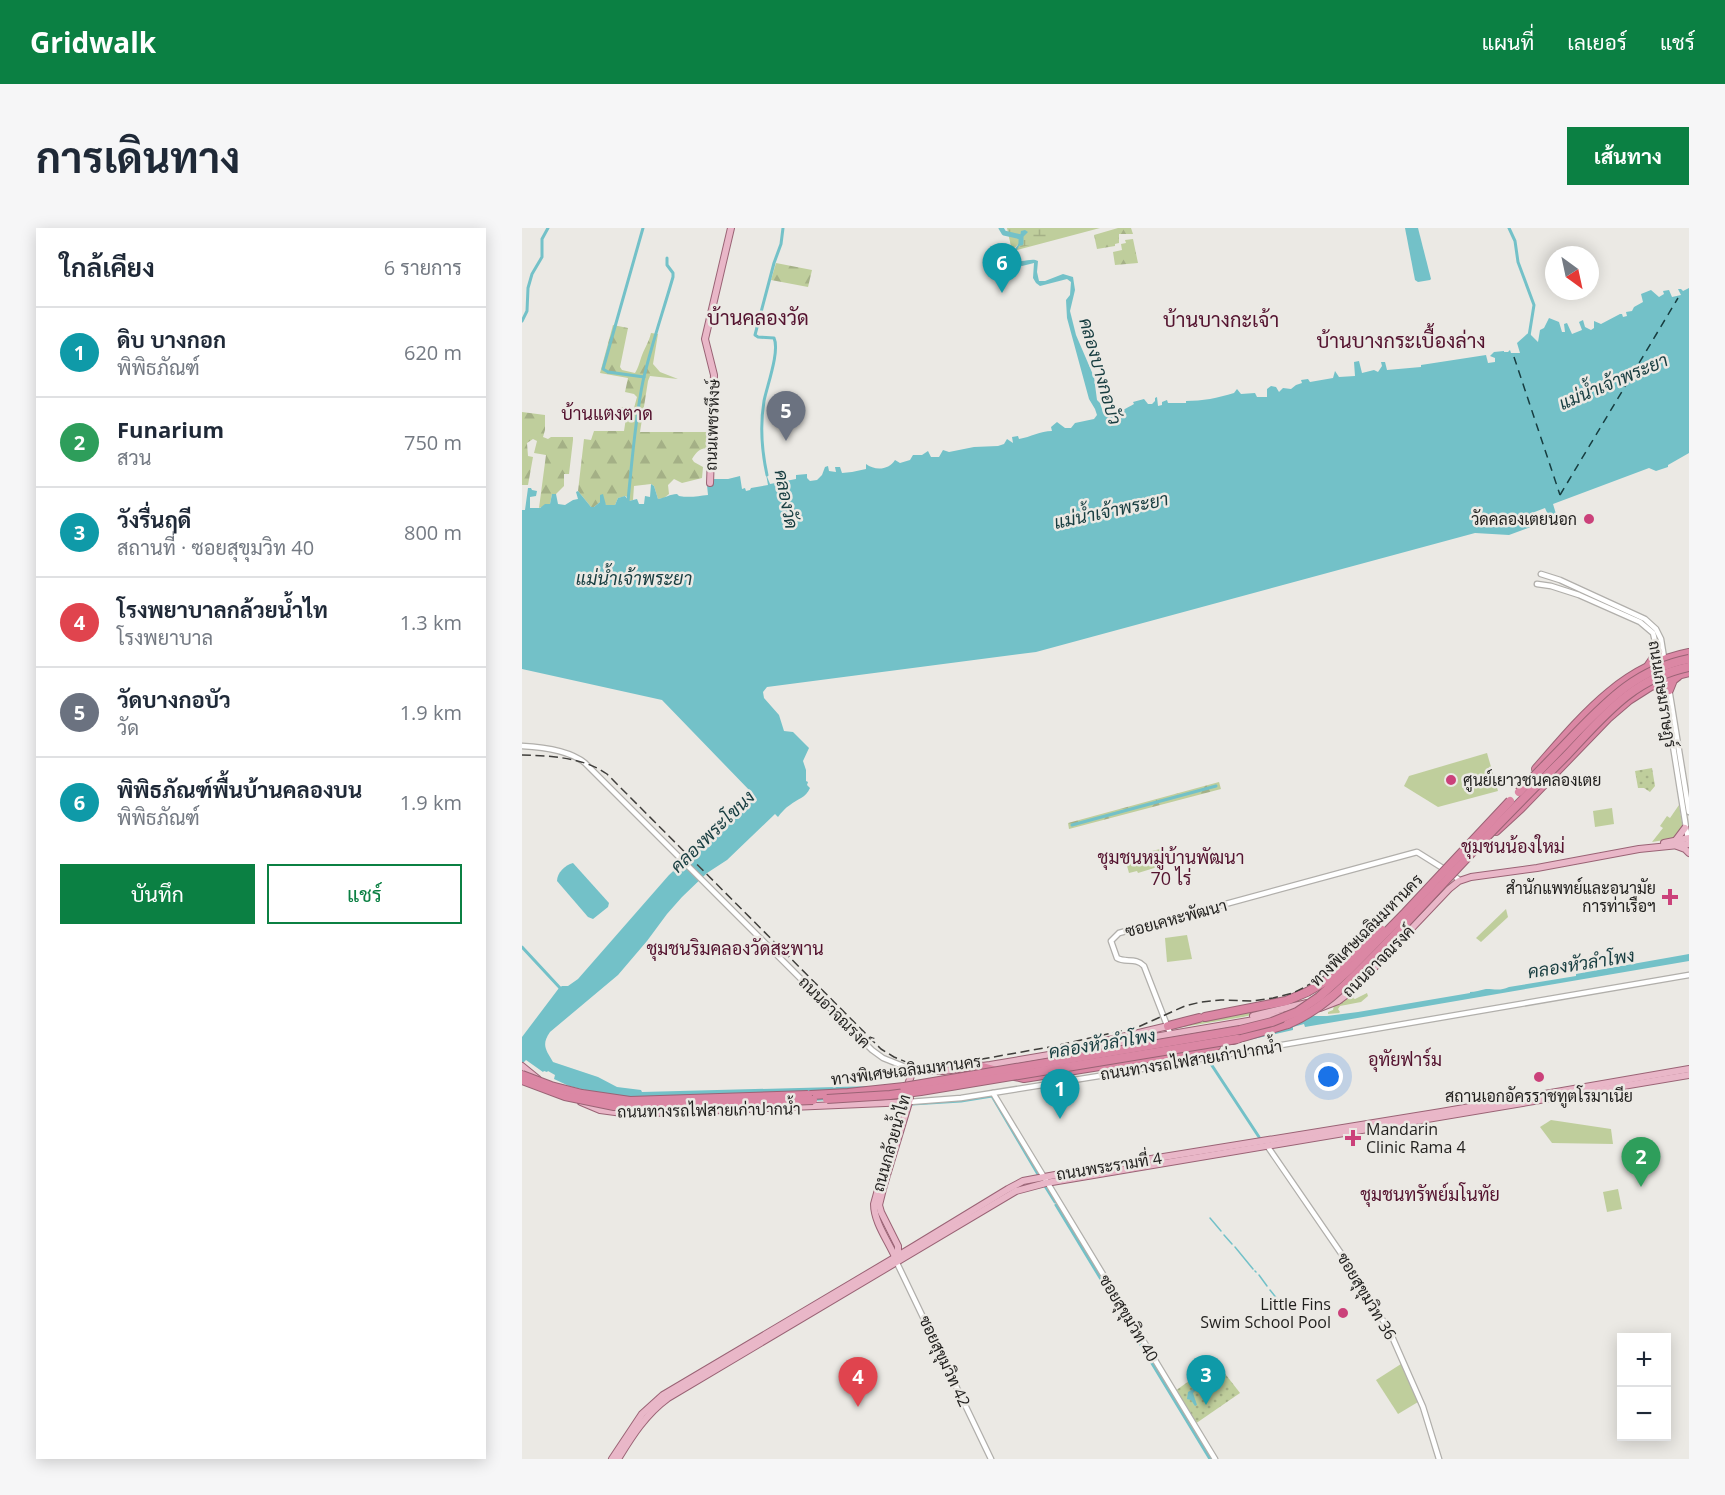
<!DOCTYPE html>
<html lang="th">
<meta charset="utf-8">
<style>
body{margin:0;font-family:"Open Sans",Sarabun,sans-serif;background:#f6f6f7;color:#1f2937}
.controls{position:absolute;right:18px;bottom:18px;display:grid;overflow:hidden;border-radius:0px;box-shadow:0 3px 15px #0003}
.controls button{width:54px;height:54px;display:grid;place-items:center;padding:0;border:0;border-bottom:2px solid #e0e1e3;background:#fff;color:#1f2937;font:30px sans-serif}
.compass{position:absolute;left:1023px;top:18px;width:54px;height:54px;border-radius:50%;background:#fff;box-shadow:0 3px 15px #0003;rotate:147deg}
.you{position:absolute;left:807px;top:849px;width:21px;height:21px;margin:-15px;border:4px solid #fff;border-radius:50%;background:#1a73e8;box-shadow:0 0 0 9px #1a73e833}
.badge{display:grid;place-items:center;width:39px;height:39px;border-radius:50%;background:#0b8043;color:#fff;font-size:20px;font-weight:700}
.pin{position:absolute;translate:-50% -50px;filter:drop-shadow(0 2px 3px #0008)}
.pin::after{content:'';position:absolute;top:32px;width:21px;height:18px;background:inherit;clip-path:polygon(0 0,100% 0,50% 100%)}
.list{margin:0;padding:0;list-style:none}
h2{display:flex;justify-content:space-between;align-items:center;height:78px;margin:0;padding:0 24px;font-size:26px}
h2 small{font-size:20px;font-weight:400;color:#747a83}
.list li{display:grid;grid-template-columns:39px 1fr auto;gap:18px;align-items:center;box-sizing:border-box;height:90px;padding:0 24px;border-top:2px solid #e0e1e3}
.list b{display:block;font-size:22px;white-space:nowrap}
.list p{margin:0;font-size:20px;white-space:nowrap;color:#747a83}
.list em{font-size:20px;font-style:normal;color:#747a83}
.actions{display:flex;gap:12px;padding:18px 24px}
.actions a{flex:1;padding:14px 0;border:2px solid #0b8043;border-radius:0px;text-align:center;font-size:21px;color:#0b8043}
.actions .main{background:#0b8043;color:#fff}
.map{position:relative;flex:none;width:1167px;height:1231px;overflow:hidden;border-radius:0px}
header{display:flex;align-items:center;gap:36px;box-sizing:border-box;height:84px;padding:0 30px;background:#0b8043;color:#fff}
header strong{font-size:28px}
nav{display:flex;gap:33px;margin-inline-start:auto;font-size:21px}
.intro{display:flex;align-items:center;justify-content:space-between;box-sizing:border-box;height:144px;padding:0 36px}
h1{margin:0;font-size:42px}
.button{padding:15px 27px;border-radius:0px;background:#0b8043;color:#fff;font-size:21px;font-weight:700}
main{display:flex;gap:36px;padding:0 36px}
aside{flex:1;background:#fff;border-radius:0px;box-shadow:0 3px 15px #0003}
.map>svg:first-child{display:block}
</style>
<header>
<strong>Gridwalk</strong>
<nav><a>แผนที่</a><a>เลเยอร์</a><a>แชร์</a></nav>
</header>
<div class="intro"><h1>การเดินทาง</h1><a class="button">เส้นทาง</a></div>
<main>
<aside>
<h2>ใกล้เคียง<small>6 รายการ</small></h2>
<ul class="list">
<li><span class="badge" style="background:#0f9aa8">1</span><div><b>ดิบ บางกอก</b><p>พิพิธภัณฑ์</p></div><em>620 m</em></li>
<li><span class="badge" style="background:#2e9e5b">2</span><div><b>Funarium</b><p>สวน</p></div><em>750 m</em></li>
<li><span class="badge" style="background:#0f9aa8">3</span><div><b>วังรื่นฤดี</b><p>สถานที่ · ซอยสุขุมวิท 40</p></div><em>800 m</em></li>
<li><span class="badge" style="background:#e0444e">4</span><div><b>โรงพยาบาลกล้วยน้ำไท</b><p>โรงพยาบาล</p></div><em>1.3 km</em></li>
<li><span class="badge" style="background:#6b7280">5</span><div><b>วัดบางกอบัว</b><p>วัด</p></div><em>1.9 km</em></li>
<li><span class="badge" style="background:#0f9aa8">6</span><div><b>พิพิธภัณฑ์พื้นบ้านคลองบน</b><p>พิพิธภัณฑ์</p></div><em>1.9 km</em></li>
</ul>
<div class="actions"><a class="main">บันทึก</a><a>แชร์</a></div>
</aside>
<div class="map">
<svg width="1167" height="1231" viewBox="0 0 1167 1231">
<defs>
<pattern id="forest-firs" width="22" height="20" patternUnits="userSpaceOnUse" patternTransform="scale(1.5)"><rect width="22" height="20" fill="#bfce9c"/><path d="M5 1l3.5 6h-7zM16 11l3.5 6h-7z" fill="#a4b086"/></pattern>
<pattern id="wetland-marsh" width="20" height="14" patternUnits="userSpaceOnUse" patternTransform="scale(1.5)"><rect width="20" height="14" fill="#bfce9c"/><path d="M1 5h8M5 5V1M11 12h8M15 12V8" fill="none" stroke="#a4b086"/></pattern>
<pattern id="garden-dots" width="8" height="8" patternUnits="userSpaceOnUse" patternTransform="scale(1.5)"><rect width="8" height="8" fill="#bfce9c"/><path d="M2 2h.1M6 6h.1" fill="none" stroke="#a4b086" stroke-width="1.8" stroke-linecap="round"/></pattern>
</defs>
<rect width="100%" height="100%" fill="#ebe9e4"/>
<g fill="#bfce9c">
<polygon points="485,0 578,0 495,22 499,3 497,15 490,23"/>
<polygon points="965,525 976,563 916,579 882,558 887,548"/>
<polygon points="1157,577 1161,600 1154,610 1130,614 1141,600 1138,598 1145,588 1148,590"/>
<polygon points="1090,580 1092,596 1073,599 1071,583"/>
<polygon points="638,621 642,637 616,645 615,643 607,645 604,634 610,632 610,628"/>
<polygon points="984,681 986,689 959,714 954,710"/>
<polygon points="665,707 670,731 645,734 643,710"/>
<polygon points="778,770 779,775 721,789 649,801 649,799 699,790 720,784"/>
<polygon points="1029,892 1089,901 1091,916 1030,915 1018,899"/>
<polygon points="1096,961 1100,981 1085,984 1081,964"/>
<polygon points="879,1136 896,1174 876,1186 854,1152"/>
</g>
<g fill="url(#forest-firs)">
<polygon points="596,0 609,0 611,6 597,6 597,15 593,16 593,18 575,21 572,7"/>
<polygon points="611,11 616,35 593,37 591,24 600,22 599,16 604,15 603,12"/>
<polygon points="254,35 290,42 286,59 249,52"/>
<path d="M91,97L106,100L98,139L100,142L113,145C116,140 117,136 119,130C122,121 127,114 129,105L136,106L131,136L138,144L156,151L128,148L126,153L118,204H188V220C178,220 175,223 170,231L172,234L181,239L180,250L160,255L152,251L146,257L147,266L142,270L136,271L132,258L129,256L112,258L111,272L107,273L104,268L96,270L93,277H84L78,267V274L72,279H69L56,263L62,211L69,212L72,203H102L104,190L94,189L96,179L112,180L115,169L112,166L103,164L106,150L78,145Z"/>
<polygon points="0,184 23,187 23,202 21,209 26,211 29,209 51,209 51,212 47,246 42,246 42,258 34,266 30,266 28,276 17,280 24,227 12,225 15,213 11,211 5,215 6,228 11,229 6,257 0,257"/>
<polygon points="697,554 699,561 547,601 546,595"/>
<polygon points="831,766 833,767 831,770 833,771 845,765 846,768 839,774 818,778 816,781 818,784 817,785 806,786 806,784 811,782 812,777"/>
</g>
<polygon fill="url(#wetland-marsh)" points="486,0 528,0 531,11 496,20 500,17 500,10 506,4 503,2 499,3 497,15 490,22"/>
<g fill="url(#garden-dots)">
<polygon points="1130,540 1133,558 1128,564 1122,560 1116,560 1113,543"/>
<polygon points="694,1134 718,1165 673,1196 653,1163"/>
</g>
<g fill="#73c1c8">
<polygon points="883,0 896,0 909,51 908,52 896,54 893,52"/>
<path d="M503,2L506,4L500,10V17L497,18L492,28L493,31C501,36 509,29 516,33L515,44L517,53H523L541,46L551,49L553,62L548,83L554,107L572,149L575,172L578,175L581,184C589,188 604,181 612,176L611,174L622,171L626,176H630L633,173V170L635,169L636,178L640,177V174L645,172L646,175H664V173C680,173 696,170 712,165L715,161L719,166L733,165L735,169H745V161L749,158L754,159L757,164L761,160L769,161L774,157L780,155L779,152L786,151L788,154L811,150L813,143L817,149L833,148L832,134L837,133L840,145L852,142L856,144L860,138L859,134H863L865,142L899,139V137L964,127L966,135L973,134V130L968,128L972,124L982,123V124H986L988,122L989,125H998L995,115L1005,106L1007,105L1016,114L1018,102L1022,100L1027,90L1037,94L1040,104H1043L1042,96L1045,95L1050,106L1060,102L1057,94L1061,92L1063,99L1069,102L1072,100V93L1079,96L1098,86H1100L1101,89L1105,88L1104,84L1110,83L1112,79L1121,74L1119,66L1129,62L1137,69L1142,66L1141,63L1147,62L1150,69L1159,67L1156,61H1159L1161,63L1167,60V225L1146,237V239L1134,243L1127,240L1031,276L1034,286L1027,289L1023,280L1010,285L1014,297L987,307L953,305L514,424L245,459L241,464L242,470L257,487L262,503L271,504L287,520L281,533L284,542V553L286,554L285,557L288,560C284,570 275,571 268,577C263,580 259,585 256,589L253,586L205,632L185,645L160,669L145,686L125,713L96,747L28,804C19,817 24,822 31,834L76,849L95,859L119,862L120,864L352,858L400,853L719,803L792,788H805L836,784L948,765V764C953,764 958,762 964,761C973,761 978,763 987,759L1054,748V746L1167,726V733L783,799L782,796L771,799V802L714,815L331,871L268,874L136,880L47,858L32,851L33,847L26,843L25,844L22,843L21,844L4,832L0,836V809L37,760L40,758H46L56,751L147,647L180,616L230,565L140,472L0,441V282H3L6,260H9L10,262L15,263L14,268L8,269V280H18L23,276H28L30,266H34L36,276L43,277L51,272L56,271L54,264L56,263L69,279H72L78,274V267L81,266L84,277H93L96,270L103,268L107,273L115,271L117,276H122L123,268L128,269L129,256L132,258L136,271C143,270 148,266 155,266L157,268C168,270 176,268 186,267L185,257H190L191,251H206L218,248L220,261L223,260L224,263L228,262L229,260L246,257L244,246L248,256L274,251V247L285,246V250L288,253L295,252L300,247L303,239L306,238L307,243L314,244L313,239H318L320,245L330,244L344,241V236C353,243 367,242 373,232L378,235L388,232L391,227H400L406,223L409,229H417L421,222L427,224L452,219L476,218L482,216L485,211L491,215L490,209L496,208L497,211C509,209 518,203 530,203L529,199L535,194L543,200H549L553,195L572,191L575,187L573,181L567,171L545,90L544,72L548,67L549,54L545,51L518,58L514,55L511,50L512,35L500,38L489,35L488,29L497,15L499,3Z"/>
<path d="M51,635L87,675L86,679L71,691L66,689L35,653C35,645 43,637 51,635Z"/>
<path d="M692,1148L695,1149L698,1155L696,1156L691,1154C687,1155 688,1158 683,1160C678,1162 675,1160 671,1165L675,1177L673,1178L669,1172L665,1171L666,1164L676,1158L681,1152Z"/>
</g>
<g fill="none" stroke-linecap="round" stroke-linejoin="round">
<g stroke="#73c1c8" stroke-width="1.5">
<polyline points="688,990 699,1003"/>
<polyline points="702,1007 710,1016"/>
<polyline points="713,1019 731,1041"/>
<polyline points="733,1043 734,1044"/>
<polyline points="737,1047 745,1058"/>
<polyline points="748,1062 760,1077"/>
</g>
<g stroke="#73c1c8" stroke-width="3">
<polyline points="121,0 81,141 86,144 122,149"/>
<polyline points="987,0 993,13 996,34 1012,77 1007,108"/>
<polyline points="0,93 5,83 6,60 10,46 20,29 20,11 26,0"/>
<path d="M245,247C240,224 238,197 242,173C245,158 258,123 252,110L236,109L233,107L252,35L259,16L261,0"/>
<path d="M106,273C110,233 113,192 121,153C129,118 141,84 151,49V45L145,37V30"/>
<polyline points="550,597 694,558"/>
<polyline points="0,719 39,761"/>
<polyline points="687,833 737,909"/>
<polyline points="390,876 439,873 470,868 517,948"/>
<polyline points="523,958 533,974"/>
<polyline points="534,977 688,1231"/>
</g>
<polyline stroke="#73c1c8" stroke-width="5" points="479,0 482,5 499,9 499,15"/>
<g stroke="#173d40" stroke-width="1.5" stroke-dasharray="8 6" stroke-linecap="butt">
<polyline points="992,129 1038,267"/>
<polyline points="1038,267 1156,70"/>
</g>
<g stroke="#b1afab" stroke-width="7">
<g id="minor">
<polyline points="1019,346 1038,352 1123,391 1134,401 1139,411 1167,584"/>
<polyline points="1015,356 1029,358 1057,367 1118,394 1131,405 1136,426"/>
<polyline points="1140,449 1166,612"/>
<path d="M0,518C20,519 47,522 63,535L350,822L361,830L391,842"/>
<path d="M648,805L622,738C614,729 603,735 595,730L589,713L597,705L895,624L927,644L936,651"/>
<polyline points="471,865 693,1231"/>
<polyline points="387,874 439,870 602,844 1167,747"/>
<polyline points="746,919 825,1034 868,1104 901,1179 917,1231"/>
<polyline points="375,1035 469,1231"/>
</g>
</g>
<g stroke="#9a6375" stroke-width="8">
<g id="major">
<polyline points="188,255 192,147 183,111 209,0"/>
<polyline points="1154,612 1163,600"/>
<polyline points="1142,615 1167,610"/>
<polyline points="1155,618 1163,621 1167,625"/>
<polyline points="813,769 838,750"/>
<polyline points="798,780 816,773 832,761 927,661 937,653 949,649 1015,640 1117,621 1167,616"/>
<polyline points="731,788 785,775"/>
<polyline points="579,814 646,798"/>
<polyline points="0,838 16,851"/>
<polyline points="59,874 78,882 108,886 387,874"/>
<polyline points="376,1030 376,1018 359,984 357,977 362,957 388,871"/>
<path d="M374,1031C367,1014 352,995 352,976L380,874L391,842L421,843L468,837L761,787"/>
<polyline points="90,1231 120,1186 141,1167 389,1020 486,961 501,953 549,944 919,884 1167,841"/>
<path d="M96,1231C110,1208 124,1186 146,1170L494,963L524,955L1167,847"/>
</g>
</g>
<g stroke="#9a6375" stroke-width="10">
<g id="highway">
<polyline points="1127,437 1136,424"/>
<polyline points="1130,456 1142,462"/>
<polyline points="1147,462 1151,452 1156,448"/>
<path d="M1014,541C1057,492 1099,438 1167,425"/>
<polyline points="974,603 999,580 1086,490 1107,472 1140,451 1167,444"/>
<polyline points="683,789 764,773 785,764"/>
<polyline points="646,798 677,790"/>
<polyline points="711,812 766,796"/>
<polyline points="457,838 475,843"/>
<polyline points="493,848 502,850 672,823 694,818"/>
<polyline points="289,867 326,865 382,859"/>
</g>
</g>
<use href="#minor" stroke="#fff" stroke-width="4.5"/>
<use href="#major" stroke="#e9b7c8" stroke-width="6"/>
<use href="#highway" stroke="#db87a4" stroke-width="8"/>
<path stroke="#3f3e3b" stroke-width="1.5" stroke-dasharray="9 4.5" stroke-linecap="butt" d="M0,527C29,528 61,529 85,546L359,821L372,829L389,836L412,838L427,837L533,818L616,799L663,778L679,774L699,772L731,773L751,770L771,765L783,759L851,718L866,707L1095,471C1117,454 1139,441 1167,436"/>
<g stroke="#9a6375" stroke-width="10" stroke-linecap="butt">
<g id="highway-bridge">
<path d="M997,564C1015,545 1034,526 1052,507C1087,471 1116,441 1167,431"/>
<polyline points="785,764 806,752 860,702"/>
<path d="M766,796C804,780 830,750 858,722C891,688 922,654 955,619C984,588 1014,558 1044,528C1082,488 1110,451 1167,439"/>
<polyline points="0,847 29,858 60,866 108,873 286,867"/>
<polyline points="0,852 43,868 92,878 122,879 291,872"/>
<polyline points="382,859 718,802 750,794 775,784 797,769 828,741 883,685 988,573"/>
<polyline points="305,871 368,867 399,863 715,811"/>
</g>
</g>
<use href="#highway-bridge" stroke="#db87a4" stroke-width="8"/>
</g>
<g fill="#cb417a" stroke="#ebe9e4" stroke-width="2">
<circle cx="1067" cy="291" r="6"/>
<circle cx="929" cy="552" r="6"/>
<path d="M1145 660h6v6h6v6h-6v6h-6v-6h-6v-6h6z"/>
<circle cx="1017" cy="849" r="6"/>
<path d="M828 901h6v6h6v6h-6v6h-6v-6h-6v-6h6z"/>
<circle cx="821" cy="1085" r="6"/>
</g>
<g text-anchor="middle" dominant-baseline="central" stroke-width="5" stroke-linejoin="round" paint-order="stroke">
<g font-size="16" fill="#201f1d" stroke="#ebe9e4">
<text transform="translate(190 197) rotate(-88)">ถนนเพชรหึงษ์</text>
<text transform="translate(1141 466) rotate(81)">ถนนเกษมราษฎร์</text>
<text transform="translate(654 690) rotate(-15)">ซอยเคหะพัฒนา</text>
<text transform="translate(844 702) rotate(-45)">ทางพิเศษเฉลิมมหานคร</text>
<text transform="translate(856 733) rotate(-45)">ถนนอาจณรงค์</text>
<text transform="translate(313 784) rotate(45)">ถนนอาจณรงค์</text>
<text transform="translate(669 832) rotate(-9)">ถนนทางรถไฟสายเก่าปากน้ำ</text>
<text transform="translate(384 842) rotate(-7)">ทางพิเศษเฉลิมมหานคร</text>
<text transform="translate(187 882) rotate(-1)">ถนนทางรถไฟสายเก่าปากน้ำ</text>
<text transform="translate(369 915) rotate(-74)">ถนนกล้วยน้ำไท</text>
<text transform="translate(587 938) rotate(-9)">ถนนพระรามที่ 4</text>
<text transform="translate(845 1068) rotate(59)">ซอยสุขุมวิท 36</text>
<text transform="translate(607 1090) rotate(59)">ซอยสุขุมวิท 40</text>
<text transform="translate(423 1133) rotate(65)">ซอยสุขุมวิท 42</text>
</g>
<g font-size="16" fill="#201f1d" stroke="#ebe9e4" text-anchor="end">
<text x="1055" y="291">วัดคลองเตยนอก</text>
<text x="941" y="552" text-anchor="start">ศูนย์เยาวชนคลองเตย</text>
<text x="1134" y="660">สำนักแพทย์และอนามัย<tspan x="1134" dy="18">การท่าเรือฯ</tspan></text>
<text x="1017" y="868" text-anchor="middle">สถานเอกอัครราชทูตโรมาเนีย</text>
<text x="844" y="901" text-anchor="start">Mandarin<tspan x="844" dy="18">Clinic Rama 4</tspan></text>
<text x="809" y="1076">Little Fins<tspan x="809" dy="18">Swim School Pool</tspan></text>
</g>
<g font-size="18" font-style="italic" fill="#173d40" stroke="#ebe9e4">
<text transform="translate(579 143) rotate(74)">คลองบางกอบัว</text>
<text transform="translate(1091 153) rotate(-23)">แม่น้ำเจ้าพระยา</text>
<text transform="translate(265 271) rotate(79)">คลองวัด</text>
<text transform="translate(589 282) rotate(-12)">แม่น้ำเจ้าพระยา</text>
<text x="112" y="350">แม่น้ำเจ้าพระยา</text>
<text transform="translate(190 603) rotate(-44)">คลองพระโขนง</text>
<text transform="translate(1059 735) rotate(-9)">คลองหัวลำโพง</text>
<text transform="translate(580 815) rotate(-9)">คลองหัวลำโพง</text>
</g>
<g font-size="18" fill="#54132f" stroke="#ebe9e4">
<text x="85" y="185">บ้านแตงตาด</text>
<text x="991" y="618">ชุมชนน้องใหม่</text>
<text x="649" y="629">ชุมชนหมู่บ้านพัฒนา<tspan x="649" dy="21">70 ไร่</tspan></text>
<text x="213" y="720">ชุมชนริมคลองวัดสะพาน</text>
<text x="883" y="831">อุทัยฟาร์ม</text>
<text x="908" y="966">ชุมชนทรัพย์มโนทัย</text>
</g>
<g font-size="20" fill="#54132f" stroke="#ebe9e4">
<text x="236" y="89">บ้านคลองวัด</text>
<text x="699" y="91">บ้านบางกะเจ้า</text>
<text x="879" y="112">บ้านบางกระเบื้องล่าง</text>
</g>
</g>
</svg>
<div class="controls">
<button>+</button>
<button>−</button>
</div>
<svg class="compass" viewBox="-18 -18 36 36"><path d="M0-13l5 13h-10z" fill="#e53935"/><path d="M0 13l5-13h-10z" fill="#747a83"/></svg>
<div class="you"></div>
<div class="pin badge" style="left:538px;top:891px;background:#0f9aa8">1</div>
<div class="pin badge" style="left:1119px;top:959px;background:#2e9e5b">2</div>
<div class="pin badge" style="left:684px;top:1177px;background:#0f9aa8">3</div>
<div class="pin badge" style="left:336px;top:1179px;background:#e0444e">4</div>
<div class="pin badge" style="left:264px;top:213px;background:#6b7280">5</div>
<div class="pin badge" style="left:480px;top:65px;background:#0f9aa8">6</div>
</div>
</main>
